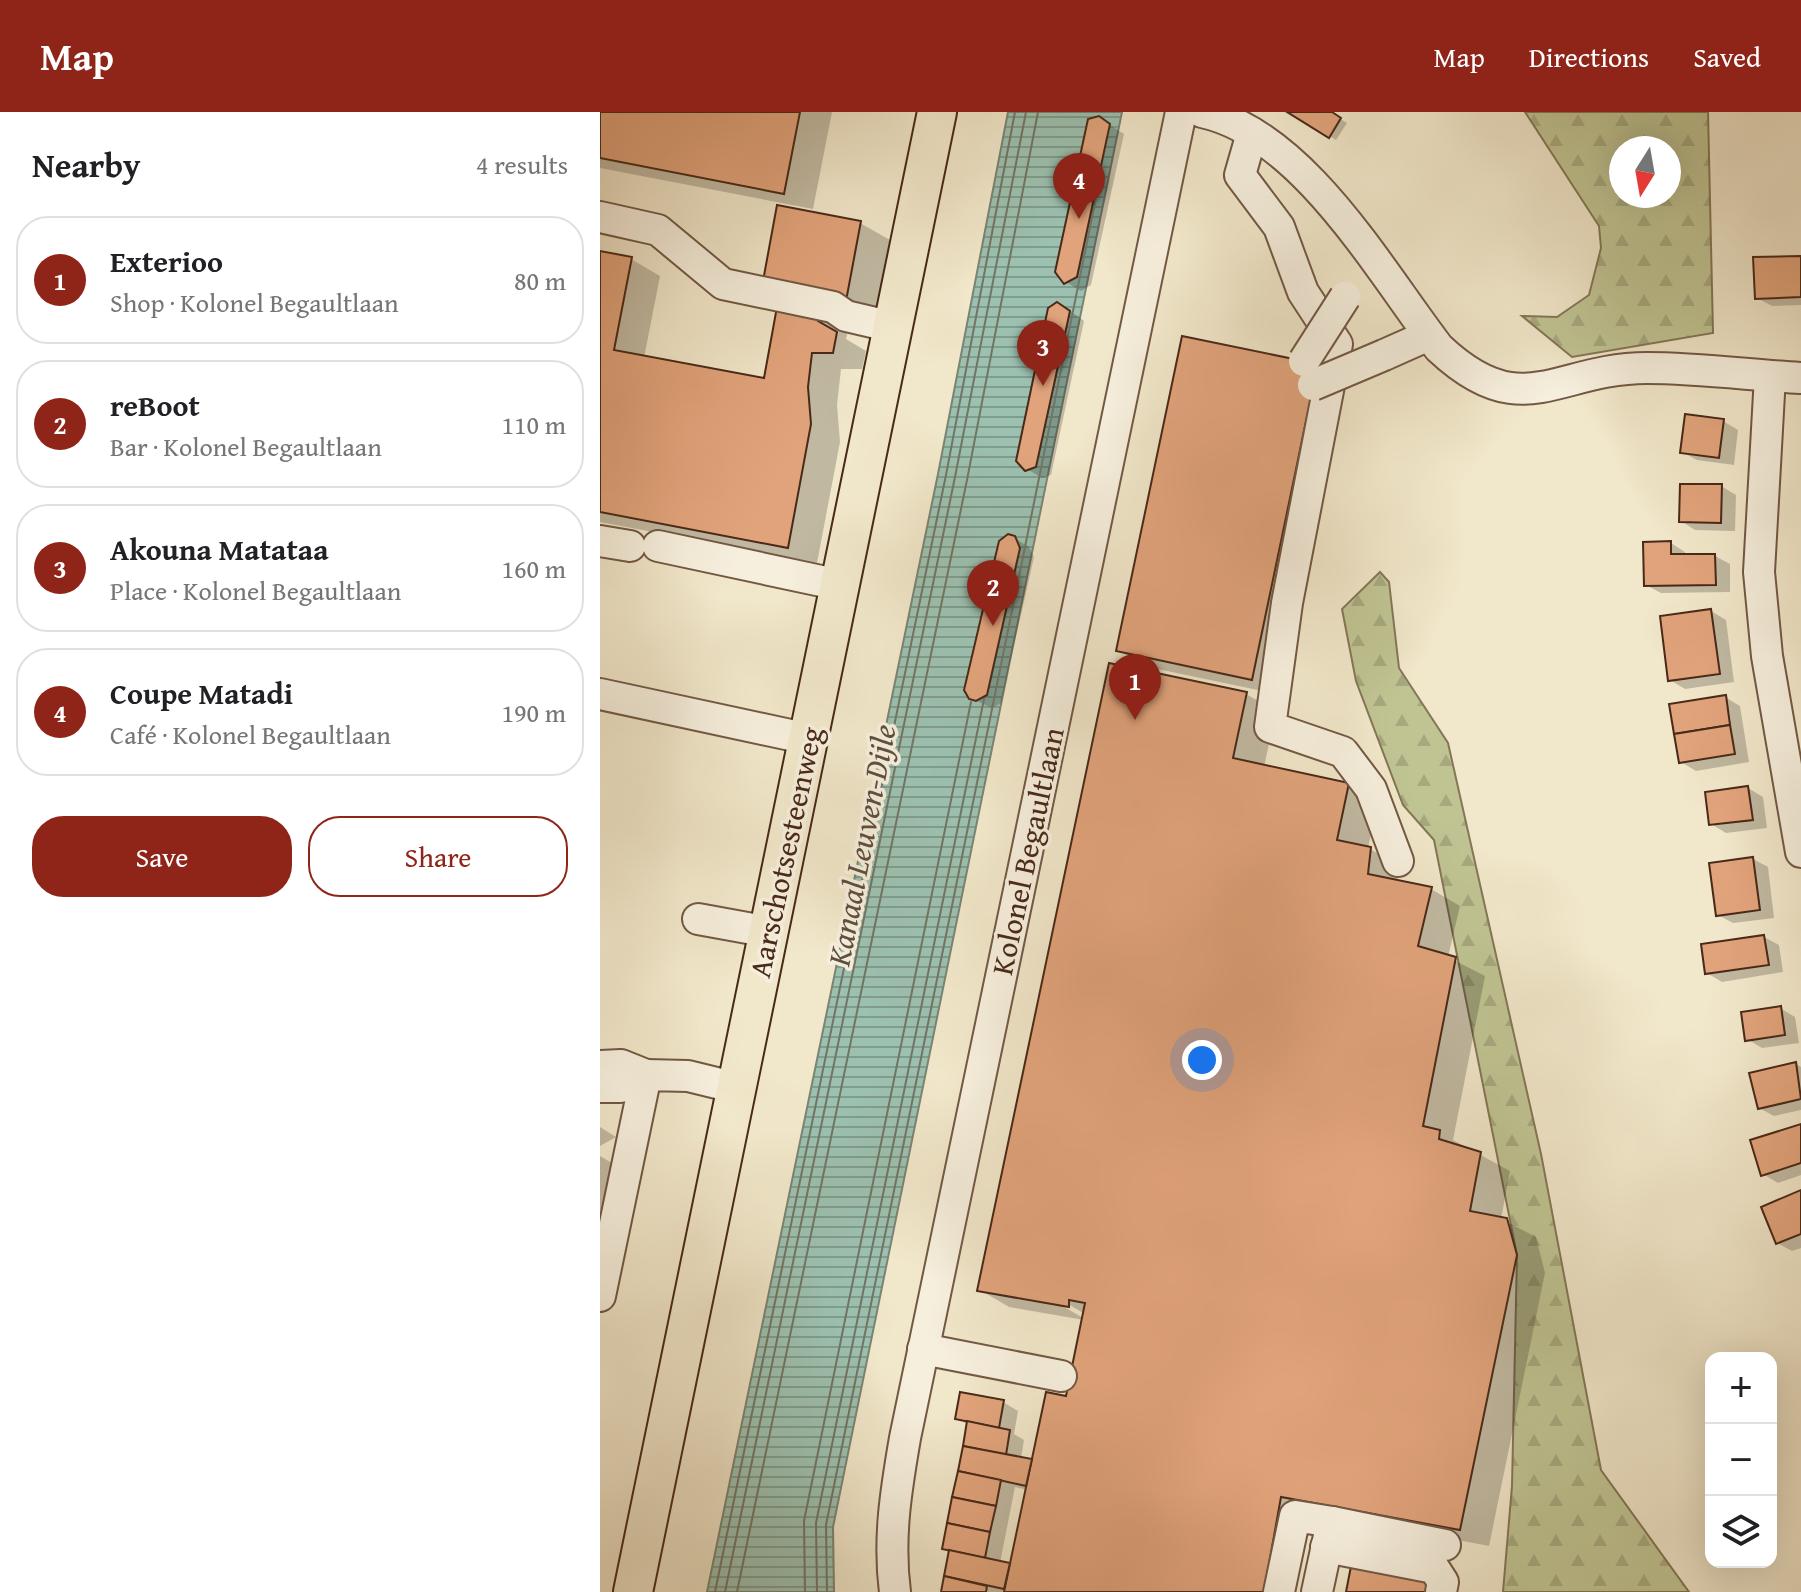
<!DOCTYPE html>
<meta charset="utf-8">
<style>
body{margin:0;font-family:"Gentium Book Plus",serif;background:#f2f2f2;color:#202124}
.controls{position:absolute;right:24px;bottom:24px;display:grid;overflow:hidden;border-radius:16px;box-shadow:0 8px 32px #0002}
.controls button{width:72px;height:72px;display:grid;place-items:center;padding:0;border:0;border-bottom:2px solid #e0e0e0;background:#fff;color:#202124;font:40px sans-serif}
.compass{position:absolute;left:1009px;top:24px;width:72px;height:72px;border-radius:50%;background:#fff;box-shadow:0 8px 32px #0002;rotate:191deg}
.you{position:absolute;left:602px;top:948px;width:28px;height:28px;margin:-20px;border:6px solid #fff;border-radius:50%;background:#1a73e8;box-shadow:0 0 0 12px #1a73e833}
.badge{display:grid;place-items:center;width:52px;height:52px;border-radius:50%;background:#8f2418;color:#fff;font-size:26px;font-weight:700}
.pin{position:absolute;translate:-50% -66px;filter:drop-shadow(0 2px 4px #0008)}
.pin::after{content:'';position:absolute;top:42px;width:28px;height:24px;background:inherit;clip-path:polygon(0 0,100% 0,50% 100%)}
.list{margin:0;padding:0;list-style:none}
h2{display:flex;justify-content:space-between;align-items:center;height:104px;margin:0;padding:0 32px;font-size:34px}
h2 small{font-size:26px;font-weight:400;color:#757577}
.list li{display:grid;grid-template-columns:52px 1fr auto;gap:24px;align-items:center;box-sizing:border-box;height:128px;margin:0 16px 16px;padding:0 16px;border:2px solid #e0e0e0;border-radius:32px}
.list b{display:block;font-size:30px;white-space:nowrap}
.list p{margin:0;font-size:26px;white-space:nowrap;color:#757577}
.list em{font-size:26px;font-style:normal;color:#757577}
.actions{display:flex;gap:16px;padding:24px 32px}
.actions a{flex:1;padding:18px 0;border:2px solid #8f2418;border-radius:32px;text-align:center;font-size:28px;color:#8f2418}
.actions .main{background:#8f2418;color:#fff}
.icon{flex:none;width:44px;height:44px;fill:none;stroke:currentColor;stroke-width:2;stroke-linecap:round;stroke-linejoin:round}
.map{position:relative;flex:none;width:1201px;height:1480px;overflow:hidden}
header{display:flex;align-items:center;gap:48px;box-sizing:border-box;height:112px;padding:0 40px;background:#8f2418;color:#fff}
header strong{font-size:38px}
nav{display:flex;gap:44px;margin-inline-start:auto;font-size:28px}
main{display:flex}
aside{flex:1;background:#fff}
.map>svg:first-child{display:block}
</style>
<header>
<strong>Map</strong>
<nav><a>Map</a><a>Directions</a><a>Saved</a></nav>
</header>
<main>
<aside>
<h2>Nearby<small>4 results</small></h2>
<ul class="list">
<li><span class="badge">1</span><div><b>Exterioo</b><p>Shop · Kolonel Begaultlaan</p></div><em>80 m</em></li>
<li><span class="badge">2</span><div><b>reBoot</b><p>Bar · Kolonel Begaultlaan</p></div><em>110 m</em></li>
<li><span class="badge">3</span><div><b>Akouna Matataa</b><p>Place · Kolonel Begaultlaan</p></div><em>160 m</em></li>
<li><span class="badge">4</span><div><b>Coupe Matadi</b><p>Café · Kolonel Begaultlaan</p></div><em>190 m</em></li>
</ul>
<div class="actions"><a class="main">Save</a><a>Share</a></div>
</aside>
<div class="map">
<svg width="1201" height="1480" viewBox="0 0 1201 1480">
<defs>
<pattern id="forest-firs" width="22" height="20" patternUnits="userSpaceOnUse" patternTransform="scale(2)"><rect width="22" height="20" fill="#c0c493"/><path d="M5 1l3.5 6h-7zM16 11l3.5 6h-7z" fill="#a6a87e"/></pattern>
<pattern id="water-rules" width="6" height="5" patternUnits="userSpaceOnUse" patternTransform="scale(2)"><rect width="6" height="5" fill="#9cc1b0"/><path d="M0 2.5h6" fill="none" stroke="#819d8e"/></pattern>
</defs>
<rect width="100%" height="100%" fill="#f1e7ca"/>
<filter id="stains"><feTurbulence type="fractalNoise" baseFrequency=".0025" numOctaves="4"/><feColorMatrix values="0 0 0 0 .2 0 0 0 0 .09 0 0 0 0 .02 0 0 0 .5 -.17"/></filter>
<radialGradient id="worn" r=".72"><stop offset=".6" stop-color="#630" stop-opacity="0"/><stop offset="1" stop-color="#630" stop-opacity=".3"/></radialGradient>
<g fill="url(#forest-firs)" stroke="#847656" stroke-width="2" fill-rule="evenodd">
<path d="M925,0H1108L1113,221L972,245L922,204L957,205L989,183L1001,136L999,114ZM1021,36H1069V84H1021Z"/>
<polygon points="780,460 789,470 799,556 848,631 941,1042 1001,1358 1089,1480 903,1480 912,1374 917,1143 834,728 803,693 756,569 742,497"/>
</g>
<polygon fill="url(#water-rules)" stroke="#7b8473" stroke-width="2" points="408,0 522,0 233,1415 234,1480 107,1480 338,362"/>
<g fill="#0003" fill-rule="evenodd">
<polygon points="0,0 232,0 213,97 0,56"/>
<polygon points="691,0 729,0 747,11 736,28"/>
<polygon points="499,6 524,22 491,173 481,179 466,170"/>
<polygon points="260,111 290,128 275,204 252,200 246,227 266,239 262,257 241,257 237,293 240,330 217,451 0,410 0,141 31,147 60,164 44,246 165,268"/>
<polygon points="1201,146 1201,193 1172,194 1157,186"/>
<polygon points="462,193 484,209 451,363 442,366 427,357 450,197"/>
<polygon points="584,226 746,271 681,583 548,555 518,538"/>
<polygon points="1123,309 1138,318 1134,353 1097,348 1082,340"/>
<polygon points="1121,374 1136,383 1135,419 1095,418 1081,409"/>
<polygon points="414,426 429,435 434,445 401,591 392,596 370,586"/>
<polygon points="1071,431 1085,440 1085,444 1115,444 1130,452 1130,480 1061,481 1046,473"/>
<polygon points="1111,499 1126,508 1134,570 1085,577 1070,568"/>
<path d="M646,582L676,599L664,655L748,673L778,690L768,736L799,753L797,770L831,777L860,794L848,845L885,864L853,1028L910,1059L901,1107L936,1125L945,1161L889,1434L711,1400L696,1480H343L351,1440L344,1436L369,1313L357,1306L403,1290L418,1299L414,1322L424,1328L421,1347L434,1350L468,1286L484,1208L409,1195L380,1178ZM461,1188L485,1202V1207L459,1192ZM415,1375L428,1378L412,1455L400,1451Z"/>
<polygon points="1125,585 1140,594 1149,650 1096,659 1081,650"/>
<polygon points="1148,676 1163,685 1167,716 1126,721 1111,712"/>
<polygon points="1153,747 1168,755 1174,806 1133,811 1118,803"/>
<polygon points="1164,825 1179,833 1183,860 1122,870 1107,861"/>
<polygon points="1180,896 1195,905 1199,931 1162,936 1147,927"/>
<polygon points="1196,952 1201,955 1201,998 1174,1004 1159,996"/>
<polygon points="1201,1014 1201,1063 1178,1071 1163,1062"/>
<polygon points="0,1015 16,1025 0,1034"/>
<polygon points="0,1044 12,1051 0,1111"/>
<polygon points="1201,1080 1201,1136 1192,1139 1177,1131"/>
</g>
<g fill="none" stroke-linecap="round" stroke-linejoin="round">
<g stroke="#727564" stroke-width="2">
<polyline points="115,1480 346,363 415,0"/>
<polyline points="125,1480 355,365 426,0"/>
<polyline points="137,1480 367,368 438,0"/>
<polyline points="205,1480 204,1409 371,590"/>
<polyline points="217,1480 216,1411 384,587"/>
<polyline points="227,1480 226,1413 496,86"/>
</g>
</g>
<g fill="#e1a37b" stroke="#492918" stroke-width="2">
<polygon points="0,0 200,0 184,82 0,46"/>
<polygon points="687,0 732,0 741,6 729,26"/>
<polygon points="499,4 510,12 477,165 464,172 455,160 488,7"/>
<polygon points="177,93 261,109 246,189 223,184 218,209 237,220 233,241 212,241 208,275 211,312 188,436 0,400 0,139 32,145 14,238 164,266 181,173 163,169"/>
<polygon points="1201,144 1201,185 1155,187 1153,145"/>
<polygon points="457,190 470,199 436,355 425,359 416,349 448,196"/>
<polygon points="582,224 718,252 652,568 516,539"/>
<polygon points="1085,302 1124,307 1119,346 1080,341"/>
<polygon points="1080,372 1122,372 1121,411 1079,410"/>
<polygon points="408,422 415,424 420,436 387,583 376,589 369,587 364,578 399,429"/>
<polygon points="1071,429 1071,442 1115,442 1116,473 1044,474 1043,430"/>
<polygon points="1111,497 1120,562 1068,569 1060,504"/>
<polygon points="509,551 647,580 633,646 749,671 737,728 771,735 768,762 832,775 818,834 856,845 823,1014 840,1018 839,1027 881,1040 870,1099 907,1106 917,1143 860,1418 681,1385 664,1480 404,1480 446,1280 466,1284 485,1191 469,1188 469,1195 377,1179"/>
<polygon points="1126,583 1130,613 1074,622 1069,592"/>
<polygon points="1130,613 1135,642 1079,651 1074,622"/>
<polygon points="1148,674 1153,708 1109,713 1105,680"/>
<polygon points="1153,745 1160,798 1116,804 1109,751"/>
<polygon points="1164,823 1169,853 1105,862 1101,832"/>
<polygon points="1181,894 1185,923 1145,929 1141,900"/>
<polygon points="1196,950 1201,987 1158,997 1149,961"/>
<polygon points="1201,1012 1201,1051 1161,1064 1150,1028"/>
<polygon points="1201,1078 1201,1122 1176,1132 1161,1095"/>
<polygon points="360,1280 404,1288 399,1316 355,1307"/>
<polygon points="367,1309 410,1318 406,1343 363,1334"/>
<polygon points="363,1334 432,1347 426,1374 358,1359"/>
<polygon points="358,1359 401,1368 396,1394 352,1385"/>
<polygon points="352,1385 396,1394 390,1420 347,1411"/>
<polygon points="347,1411 390,1420 385,1446 342,1437"/>
<polygon points="349,1438 410,1451 404,1477 344,1464"/>
<polygon points="752,1449 833,1464 830,1480 746,1480"/>
<polygon points="344,1464 387,1474 386,1480 341,1480"/>
</g>
<g fill="none" stroke-linecap="round" stroke-linejoin="round">
<g stroke="#735844" stroke-width="34">
<g id="minor">
<path d="M602,0C703,22 779,158 839,236C922,314 956,256 1047,256C1098,256 1150,263 1201,266"/>
<polyline points="652,21 640,63 679,115 703,180 737,232 687,491 670,615 743,640 771,677 798,749"/>
<polyline points="0,105 58,118 123,172 233,195 246,204 293,215"/>
<polyline points="784,243 829,223"/>
<polyline points="1170,264 1159,460 1167,544 1201,740"/>
<polyline points="0,429 30,434"/>
<polyline points="58,434 240,473"/>
<polyline points="0,582 209,627"/>
<polyline points="98,807 169,820"/>
<polyline points="0,954 21,953 46,963 21,975 0,975"/>
<polyline points="0,1184 46,963 88,964 137,976"/>
<polyline points="323,1237 461,1264"/>
<polyline points="726,1435 834,1456 843,1470 841,1480"/>
<path d="M295,1480C288,1427 296,1378 305,1326L581,0"/>
<polyline points="679,1480 695,1404 732,1410"/>
<polyline points="717,1480 732,1410 845,1433"/>
</g>
</g>
<g stroke="#492918" stroke-width="42">
<polyline id="major" points="33,1480 337,0"/>
</g>
<use href="#minor" stroke="#f6efdd" stroke-width="30"/>
<use href="#major" stroke="#f1e7ca" stroke-width="38"/>
<g stroke="#735844" stroke-width="34" stroke-linecap="butt">
<g id="minor-bridge">
<polyline points="704,249 745,185"/>
<polyline points="713,273 784,243"/>
</g>
</g>
<use href="#minor-bridge" stroke="#f6efdd" stroke-width="30"/>
</g>
<g text-anchor="middle" dominant-baseline="central" stroke-width="7" stroke-linejoin="round" paint-order="stroke">
<g font-size="30" fill="#492918" stroke="#f6efdd">
<text transform="translate(427 739) rotate(-78)">Kolonel Begaultlaan</text>
<text transform="translate(185 740) rotate(-78)">Aarschotsesteenweg</text>
</g>
<g font-size="32" font-style="italic" fill="#5e4f3e" stroke="#f6efdd">
<text transform="translate(261 733) rotate(-79)">Kanaal Leuven-Dijle</text>
</g>
</g>
<rect width="100%" height="100%" filter="url(#stains)"/>
<rect width="100%" height="100%" fill="url(#worn)"/>
</svg>
<div class="controls">
<button>+</button>
<button>−</button>
<button><svg class="icon" aria-label="layers" viewBox="0 0 24 24"><path d="M12 4l9 5-9 5-9-5zM3 14l9 5 9-5"/></svg></button>
</div>
<svg class="compass" viewBox="-18 -18 36 36"><path d="M0-13l5 13h-10z" fill="#e53935"/><path d="M0 13l5-13h-10z" fill="#757577"/></svg>
<div class="you"></div>
<div class="pin badge" style="left:535px;top:608px">1</div>
<div class="pin badge" style="left:393px;top:514px">2</div>
<div class="pin badge" style="left:443px;top:274px">3</div>
<div class="pin badge" style="left:479px;top:107px">4</div>
</div>
</main>
